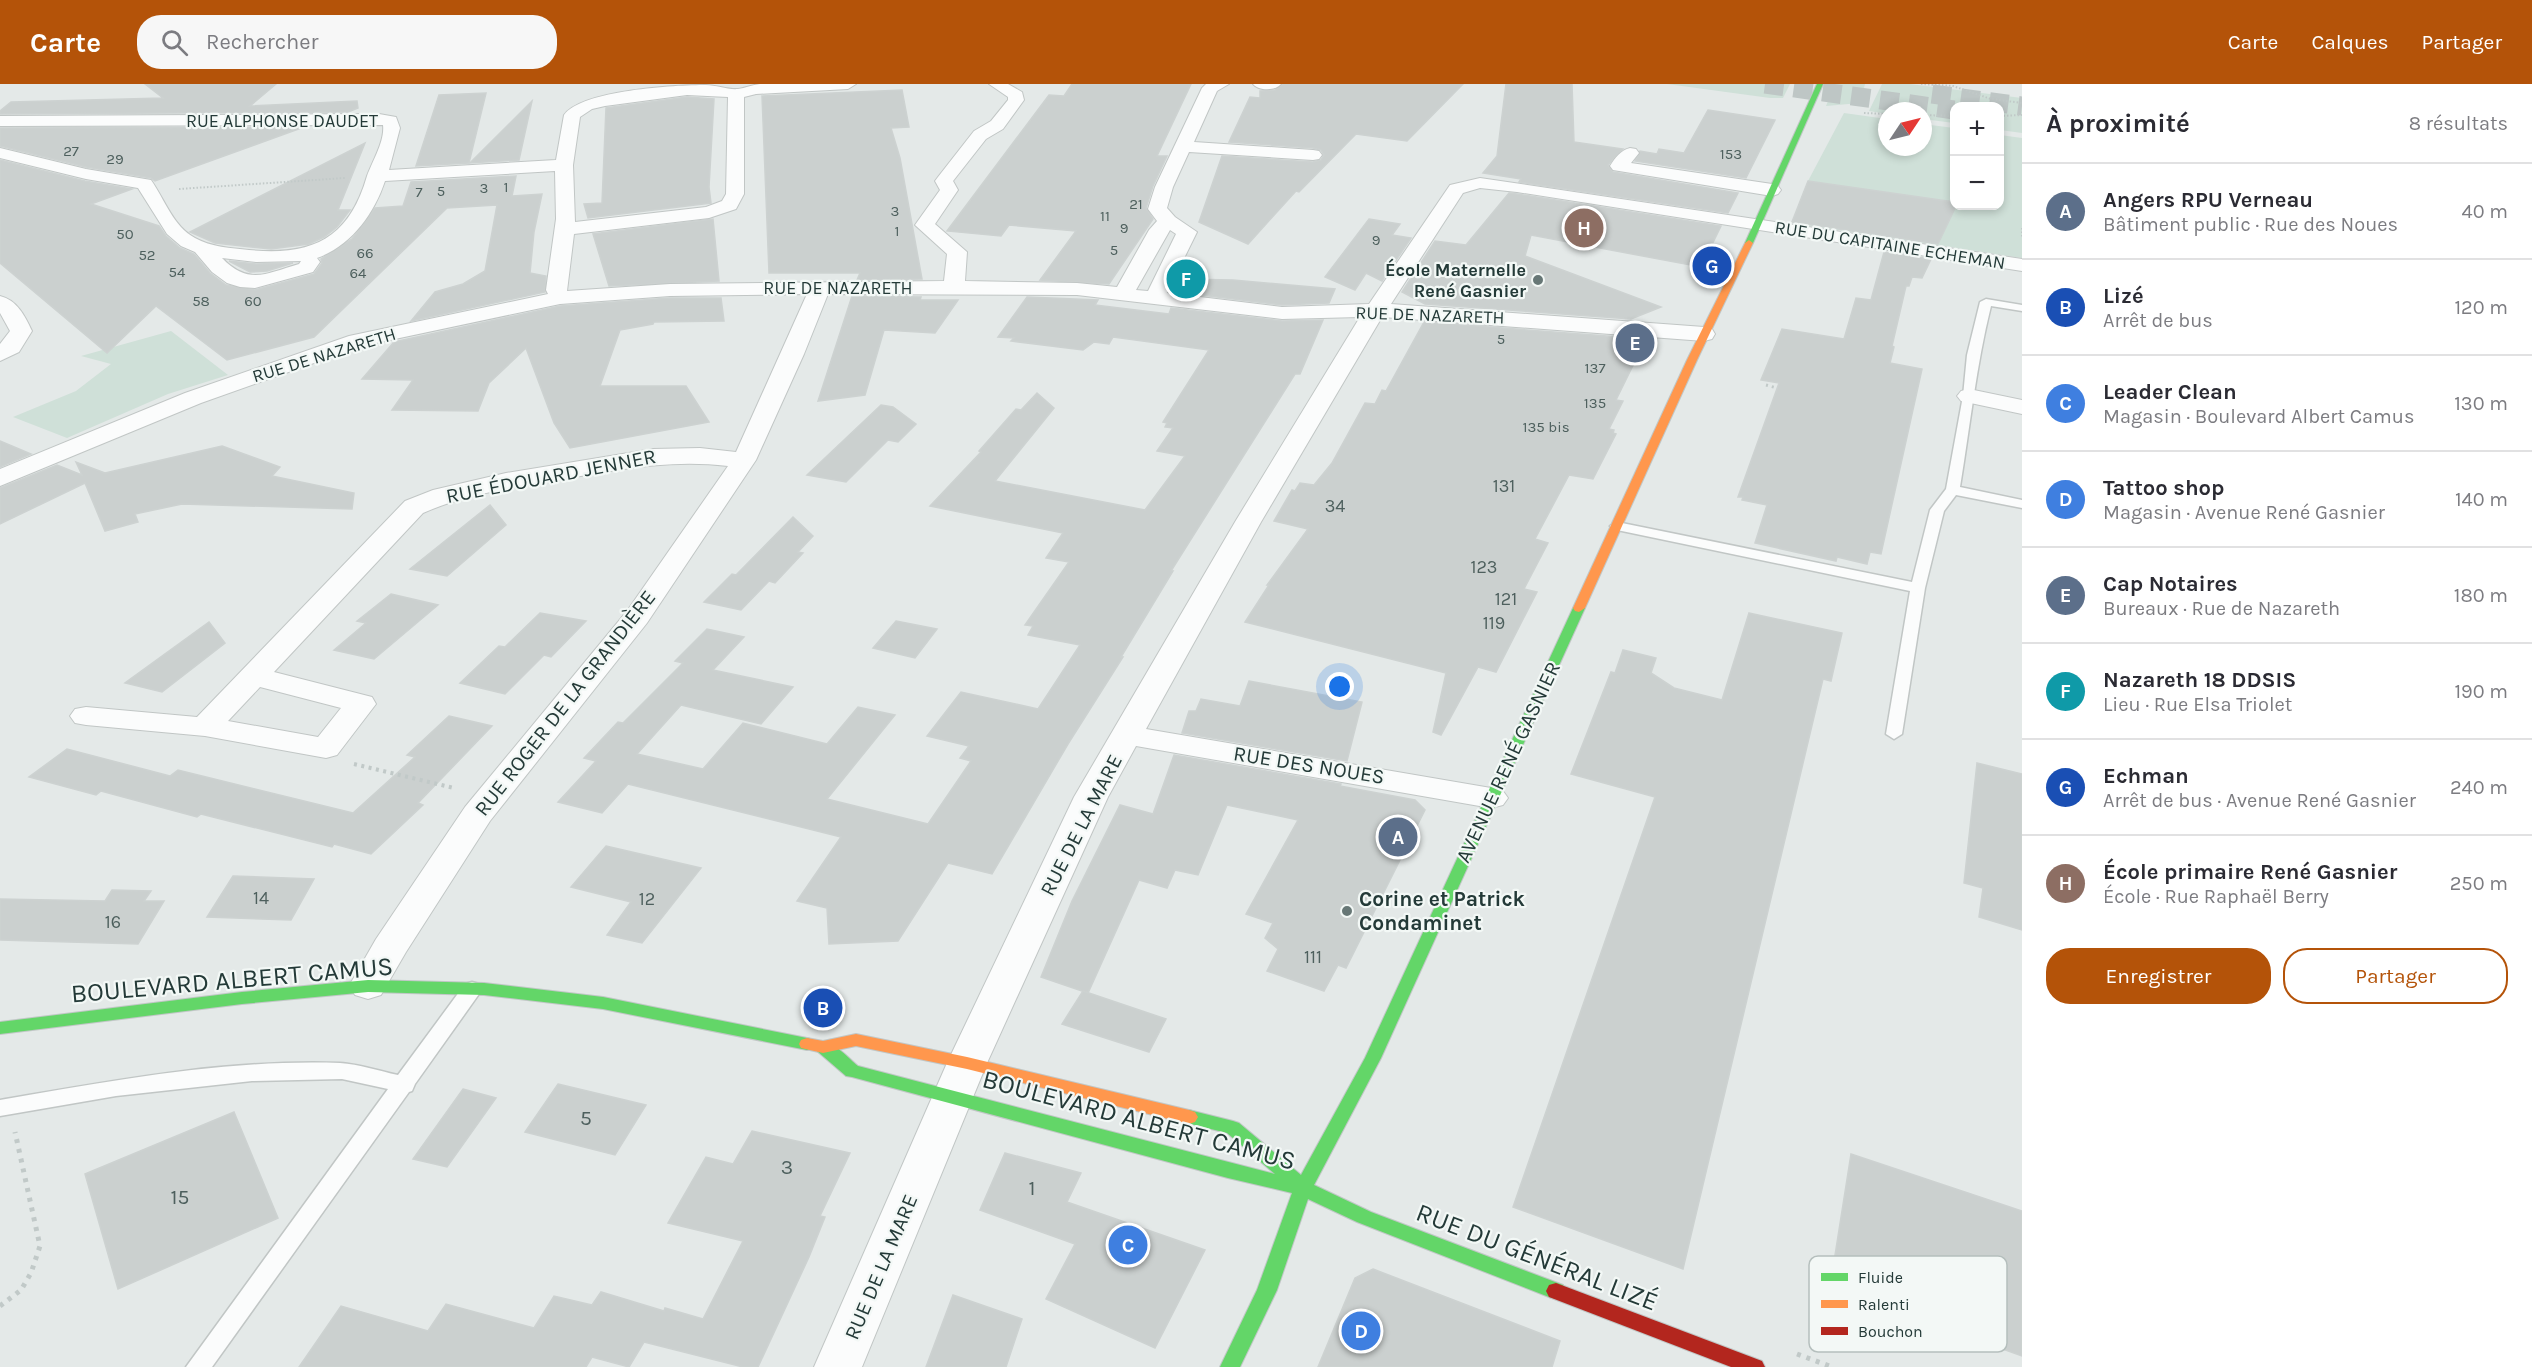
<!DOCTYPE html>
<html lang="fr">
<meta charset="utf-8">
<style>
body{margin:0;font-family:Karla,sans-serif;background:#f7f7f7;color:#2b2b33}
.controls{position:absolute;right:18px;top:18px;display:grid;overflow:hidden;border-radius:12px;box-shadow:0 3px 9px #0003}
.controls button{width:54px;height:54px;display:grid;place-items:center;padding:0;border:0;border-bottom:2px solid #e1e1e2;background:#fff;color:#2b2b33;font:30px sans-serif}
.compass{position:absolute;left:1878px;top:18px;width:54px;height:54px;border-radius:50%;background:#fff;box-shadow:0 3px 9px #0003;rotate:55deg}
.you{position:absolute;left:1340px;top:603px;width:21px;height:21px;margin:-15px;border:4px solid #fff;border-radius:50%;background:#1a73e8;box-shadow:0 0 0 9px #1a73e833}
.badge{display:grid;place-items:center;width:39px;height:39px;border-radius:50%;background:#b45309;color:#fff;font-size:20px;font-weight:700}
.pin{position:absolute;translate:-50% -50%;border:3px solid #fff;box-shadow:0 2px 6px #0006}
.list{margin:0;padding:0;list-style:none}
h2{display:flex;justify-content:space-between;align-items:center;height:78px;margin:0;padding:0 24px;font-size:26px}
h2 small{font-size:20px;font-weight:400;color:#7c7c81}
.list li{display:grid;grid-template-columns:39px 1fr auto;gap:18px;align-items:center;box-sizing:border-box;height:96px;padding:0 24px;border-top:2px solid #e1e1e2}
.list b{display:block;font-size:22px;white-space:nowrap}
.list p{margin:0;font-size:20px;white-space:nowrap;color:#7c7c81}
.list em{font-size:20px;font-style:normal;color:#7c7c81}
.actions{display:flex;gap:12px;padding:18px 24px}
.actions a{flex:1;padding:14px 0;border:2px solid #b45309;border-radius:24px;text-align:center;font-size:21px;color:#b45309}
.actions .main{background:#b45309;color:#fff}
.icon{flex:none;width:33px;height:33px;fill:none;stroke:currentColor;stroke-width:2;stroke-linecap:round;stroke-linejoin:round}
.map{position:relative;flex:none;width:2022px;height:1283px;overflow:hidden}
header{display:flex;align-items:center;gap:36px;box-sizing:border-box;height:84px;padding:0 30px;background:#b45309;color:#fff}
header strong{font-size:28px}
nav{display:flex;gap:33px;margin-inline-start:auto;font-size:21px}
.search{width:420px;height:54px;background:#f7f7f7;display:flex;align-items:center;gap:15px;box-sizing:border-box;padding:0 21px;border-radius:24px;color:#7c7c81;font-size:22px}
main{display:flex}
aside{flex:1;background:#fff}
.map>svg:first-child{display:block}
</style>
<header>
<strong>Carte</strong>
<div class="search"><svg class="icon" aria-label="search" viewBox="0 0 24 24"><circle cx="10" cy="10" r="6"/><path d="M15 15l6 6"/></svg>Rechercher</div>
<nav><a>Carte</a><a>Calques</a><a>Partager</a></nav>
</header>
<main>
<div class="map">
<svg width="2022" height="1283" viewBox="0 0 2022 1283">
<rect width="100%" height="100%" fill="#e4e9e8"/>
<g fill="#cfe0d8">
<polygon points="1667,0 1790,0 1783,14 1770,14"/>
<polygon points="1835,0 1865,0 1860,19 1826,22"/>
<polygon points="1882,0 1910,0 2022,14 2022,49 2000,46 2000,22 1954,22 1954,39 1923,35 1923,27 1887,27 1887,30 1869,27"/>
<polygon points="1844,29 1887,35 1887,63 1923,63 1923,40 1954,44 1954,122 2000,122 2000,51 2022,54 2022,174 1792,139 1808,97"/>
<polygon points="171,247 228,291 168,310 67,354 13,333 76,307 111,280 81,272"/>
</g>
<g fill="#cbd0cf" stroke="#cdd2d1" stroke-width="1.5">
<polygon points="145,0 276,0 250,22 357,17 358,24 348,28 0,30 0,27 11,18 163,14"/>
<polygon points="1072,0 1191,0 1157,72 1167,72 1153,102 1146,124 1153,135 1109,200 1040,196 1076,147 1009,141 1001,152 947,147 1049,11 1064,12"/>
<polygon points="1283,0 1463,0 1407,57 1356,50 1299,108 1296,107 1248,160 1199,138 1222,72 1313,78 1321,76 1324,71 1321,66 1313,64 1229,58 1250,13 1260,14 1260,7 1275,6"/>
<polygon points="1506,0 1572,0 1574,58 1623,65 1608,81 1613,88 1738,109 1728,129 1519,98 1521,95 1483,89 1497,72"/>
<polygon points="902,6 909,43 891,44 900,74 922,195 857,196 860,189 769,189 762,12"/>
<polygon points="486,9 469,79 416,82 439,11"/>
<polygon points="687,13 714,15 709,103 711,119 588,134 584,120 602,119 606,24"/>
<polygon points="532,17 519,76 470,79"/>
<polygon points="1708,26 1775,36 1746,94 1635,77 1640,67 1657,70 1659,65 1684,69"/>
<polygon points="304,43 155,97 151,94 86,83 0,62 0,44"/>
<polygon points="365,59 338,126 350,126 337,143 324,153 309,160 271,165 215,159 190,148"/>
<polygon points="0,76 85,97 132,105 91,120 159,142 166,152 180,164 194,170 210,189 226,201 255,206 314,190 322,179 321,175 352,155 375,124 403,122 411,98 516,92 512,112 542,110 534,148 530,189 546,192 545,208 411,237 435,208 463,200 485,187 497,121 447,124 314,253 227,276 156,222 107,269 0,179"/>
<polygon points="1808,97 1954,118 1956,122 1938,160 1792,138"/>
<polygon points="1509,109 1517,110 1721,142 1701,183 1531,151 1525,172 1661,223 1631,235 1425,220 1402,208 1435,157 1466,161"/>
<polygon points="713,135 719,197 609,202 593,150"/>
<polygon points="1369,135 1400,140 1392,151 1411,154 1382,197 1366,189 1355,206 1325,193"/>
<polygon points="1884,168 1931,175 1922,194 1912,193 1909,202 1906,202 1892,262 1894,263 1890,279 1922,285 1881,470 1870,468 1867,480 1837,473 1836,477 1755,459 1767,421 1742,416 1743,413 1738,413 1779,299 1761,296 1782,245 1844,255 1856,214 1871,216"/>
<polygon points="229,177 256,180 293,179 267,187 250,188"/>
<polygon points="1181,195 1233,196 1335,205 1329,219 1282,221 1177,208"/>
<polygon points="852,212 921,213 920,216 958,216 935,249 884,246 865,311 818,317"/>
<polygon points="1027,213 1098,216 1095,221 1169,230 1171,224 1282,237 1323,236 1300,290 1295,290 1171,487 1173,487 1121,573 1123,573 1068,660 992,790 948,779 898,857 829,860 827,824 797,817 841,753 628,700 602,729 558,718 596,677 584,674 618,638 623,639 683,579 675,577 707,545 744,553 713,586 793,603 761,640 681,621 637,670 703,685 743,639 827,660 858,623 895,631 827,715 928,740 971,677 960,674 969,662 927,652 961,608 1038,625 1080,561 1028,551 1033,542 1025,541 1069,478 1046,474 1063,449 930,422 981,368 979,367 1016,325 1021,326 1037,309 1054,324 995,397 1145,426 1185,372 1157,367 1173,344 1165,343 1167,339 1163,338 1209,266 1113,253 1109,260 1094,258 1083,266 1011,257 1014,254 998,253"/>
<polygon points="670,214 721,214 724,237 654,238 653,240 620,246 600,302 686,302 709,338 570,364 554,339 526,264 489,299 478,327 392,326 413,296 362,295 394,258 560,222"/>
<polygon points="1424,238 1646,255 1616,316 1623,317 1609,345 1614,346 1613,349 1616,350 1593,395 1569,391 1535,455 1548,459 1524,505 1537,508 1496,588 1478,583 1441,651 1433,648 1446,589 1245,538 1269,501 1267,501 1308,445 1274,437 1292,406 1295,407 1300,399 1314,401 1332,379 1365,319 1375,320 1382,306 1386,307"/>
<polygon points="881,321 893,323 916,340 898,358 888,356 846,398 807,391"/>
<polygon points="0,357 31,370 0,383"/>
<polygon points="222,362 280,383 272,392 354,409 352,425 182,420 135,430 138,438 105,447 85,399 0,440 0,404 57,381 82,391 76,378 105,389"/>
<polygon points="490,421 506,441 447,492 410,485"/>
<polygon points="793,433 813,452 798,468 803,469 775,499 769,497 741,526 704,518 732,490 736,491"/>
<polygon points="391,510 438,521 374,575 334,566 366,539 357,537"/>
<polygon points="540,529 586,537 551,573 544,571 505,610 460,599 499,562 505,563"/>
<polygon points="1749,529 1842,549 1831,597 1823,595 1683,1185 1513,1123 1655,713 1571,690 1611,588 1615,589 1623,566 1656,574 1651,589 1674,604 1722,616"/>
<polygon points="896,537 937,545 915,574 873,564"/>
<polygon points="209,538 225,559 162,608 125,599"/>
<polygon points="1249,597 1362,618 1347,677 1182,649 1189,627 1196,627 1201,615 1240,622"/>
<polygon points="449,632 492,642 418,719 423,721 371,770 334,760 332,763 201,730 197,733 101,707 96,711 29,693 67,665 170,692 178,686 353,729 415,673 407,671"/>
<polygon points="1174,671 1341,700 1340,702 1415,716 1425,726 1346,884 1338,881 1324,907 1267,887 1278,865 1265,854 1273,839 1246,830 1298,736 1227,721 1198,791 1175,786 1167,804 1139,796 1088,909 1041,893 1072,817 1120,721 1153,730"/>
<polygon points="1977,679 2022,690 2022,846 1979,833 1983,804 1964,799"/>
<polygon points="606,762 701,784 642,859 607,851 631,818 571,803"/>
<polygon points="233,792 314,795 291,836 207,833"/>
<polygon points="112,806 151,807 144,817 164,817 138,860 0,856 0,815 105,817"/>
<polygon points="1083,907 1166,935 1149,968 1062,940"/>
<polygon points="558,1000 646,1021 615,1071 525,1048"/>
<polygon points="463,1005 496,1014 447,1083 413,1075"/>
<polygon points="234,1028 278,1134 118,1205 85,1090"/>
<polygon points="752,1047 850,1069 820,1132 825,1133 809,1173 758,1283 743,1283 644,1258 629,1283 592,1273 586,1283 299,1283 341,1222 428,1247 446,1220 534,1244 554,1212 592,1221 601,1208 664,1227 665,1224 703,1235 743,1157 668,1139 706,1073 733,1080"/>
<polygon points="1005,1069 1081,1089 1067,1118 1205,1166 1155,1264 1046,1215 1075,1160 980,1126"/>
<polygon points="1851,1070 2022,1127 2022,1272 1830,1203"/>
<polygon points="1373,1185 1560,1257 1552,1283 1318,1283 1355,1194"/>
<polygon points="953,1211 1022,1235 1006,1283 926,1283"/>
</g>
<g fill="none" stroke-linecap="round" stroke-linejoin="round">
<g stroke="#bec6c5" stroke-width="19" stroke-dasharray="19 10" stroke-linecap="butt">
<polyline points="1765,0 1954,26"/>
<polyline points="1932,10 2022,22"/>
</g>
<g stroke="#c1c6c5" stroke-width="3">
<g id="lane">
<path d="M1986,215L2022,221V227L1991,222C1976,282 1970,343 1960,403L2022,416V424L1956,411L1944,427L1925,504L1902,650L1894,655L1886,650L1910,507L1617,446L1610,442L1617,438L1912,498L1930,426L1946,405L1963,312L1967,271L1980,218Z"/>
<path d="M472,898L479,900L482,905L479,910L415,1000L412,1007L409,1008L212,1283H186L388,1005L342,995L252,997L116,1012L0,1032V1016C111,997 226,975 340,979C359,980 379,987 398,991L465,900Z"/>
</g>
</g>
<g stroke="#c1c6c5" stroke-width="2">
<g id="street">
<path d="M760,0H856L848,5L756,10L744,13V110L736,125L709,134L574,150L567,207L670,200L944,197L947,170L915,141L940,106L935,97L938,93L974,47L991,37L1008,16V13L989,0H1008L1022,8L1024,16L1003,45L986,55L953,97L958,106L935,140L967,168L965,197L1077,199L1117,203L1149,146L1157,137L1148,125L1155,103L1202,4L1206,0H1229L1217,7L1194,58L1313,66L1319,67L1322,71L1319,75L1313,76L1189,68L1173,103L1167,124L1175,133L1197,148L1167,209L1282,223L1369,220L1450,101L1480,94L2022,175V187L1517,108L1480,104L1463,109L1391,220L1704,243L1712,245L1715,250L1712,255L1704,257L1382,233L1261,438L1146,645L1491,704L1503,707L1508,714L1503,721L1491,724L1136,662L1108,713L987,979L862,1283H814L947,979L1074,713L1235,438L1360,233L1282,235L1077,211L828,210L804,270L756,376L647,539L490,737L406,868L381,911L368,915L355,911L349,902L376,855L465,723L627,527L728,382C668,375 616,386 558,396C512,404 466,410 423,429L274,588L372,613L376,620L337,671L326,674L205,652L86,641L75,639L70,632L75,625L86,623L197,633L405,417L433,406L506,389L653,365L700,364L736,368L807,210L670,212L560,220L362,262L201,319L0,402V385L185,309L349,252L548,210L546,206L556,135L555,87L385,97C374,130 351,162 317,174L320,178L313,188L255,204L240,203L227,199L212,188L195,168L181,162L167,150L138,104L86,95L0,74V64L86,85L151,96C165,116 173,142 195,154C211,163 231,164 249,166C312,172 349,155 367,92C372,78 385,57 383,41L0,42V32L379,30L396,33L400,44L389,86L556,76L564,31C582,6 675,1 706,1C716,1 728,6 738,5C745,4 752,1 760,0ZM687,11L728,13L726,110L722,117L706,123L575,138L573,81L580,33L592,25L605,22ZM1170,146L1176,150L1148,207L1136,206ZM222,174L256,178L301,177L299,180C267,189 249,202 222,174ZM260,603L341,624L318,653L228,637Z"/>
<path d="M1253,0H1281C1275,7 1259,7 1253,0Z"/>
<path d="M1630,64L1636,65L1639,69L1631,79L1772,100L1778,102L1781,106L1778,110L1772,112L1613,86L1610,82C1615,74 1621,66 1630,64Z"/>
<path d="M0,212C17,216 25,232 32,247L19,268L0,277V260L10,247L0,229Z"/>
<polygon points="1969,305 2022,316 2022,330 1961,317 1957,312 1961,307"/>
</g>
</g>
<g stroke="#c1c7c6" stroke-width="2">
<g id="fast">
<polygon points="1817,0 1823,0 1753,159 1746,161 1745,159"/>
<path d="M1579,520L1585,524L1381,974L1314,1101L1371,1128L1563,1201L1566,1207L1563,1213L1556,1215L1549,1213L1357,1138L1308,1115L1277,1206L1240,1283H1220L1257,1206L1292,1109L1228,1094L852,993L846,992L817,967L815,963L817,959C832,954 847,973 858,982L1275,1090L1227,1049L1183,1038L1180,1033L1183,1028L1189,1026L1233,1037L1239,1039L1301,1091L1365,974L1573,524Z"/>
<polygon points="368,896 484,899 603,913 807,954 813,956 815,960 813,964 807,966 603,925 484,911 368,908 242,920 0,950 0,938 242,908"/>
</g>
</g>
<g stroke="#c1c7c6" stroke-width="2">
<g id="slow">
<polygon points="1749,156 1753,159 1697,276 1585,524 1579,528 1575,527 1573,524 1687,276 1745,159"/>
<polygon points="856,950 967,973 1189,1026 1195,1028 1198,1033 1195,1038 1189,1040 967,985 856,962 823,969 801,964 799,960 801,956 807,954 823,957"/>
</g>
</g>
<g stroke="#c1c7c6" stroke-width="2">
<polygon id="jam" points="1556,1199 1762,1277 1765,1283 1731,1283 1549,1213 1546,1207 1549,1201"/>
</g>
<g stroke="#c1c9c8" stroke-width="2" stroke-dasharray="1.5 2" stroke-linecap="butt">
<polyline points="1921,0 1953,2 1991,15 2022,19"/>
<polyline points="1864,29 1887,30"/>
<polyline points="1923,31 1954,32"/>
<polyline points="2000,32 2022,31"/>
<polyline points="179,105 345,94"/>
<polyline points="2022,144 2022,154"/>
</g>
<polyline stroke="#c1c9c8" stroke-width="3" stroke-dasharray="2 4" stroke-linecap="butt" points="1766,301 1777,304"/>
<polyline stroke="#c1c9c8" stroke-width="4" stroke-dasharray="3 4.5" stroke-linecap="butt" points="354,680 454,704"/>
<g stroke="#c1c9c8" stroke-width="5" stroke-dasharray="4 6" stroke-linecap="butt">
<polyline points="0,1222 21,1206 31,1189 40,1162 15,1048"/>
<polyline points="1797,1270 1832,1283"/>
</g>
<use href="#lane" fill="#fbfcfc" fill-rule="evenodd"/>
<use href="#street" fill="#fbfcfc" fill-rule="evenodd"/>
<use href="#fast" fill="#63d668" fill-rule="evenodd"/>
<use href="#slow" fill="#ff974d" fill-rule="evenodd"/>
<use href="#jam" fill="#b3261e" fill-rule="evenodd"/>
</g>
<g fill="#677776" stroke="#f3f8f6" stroke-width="2">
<circle cx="1538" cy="196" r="6"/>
<circle cx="1347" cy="827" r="6"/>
</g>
<g text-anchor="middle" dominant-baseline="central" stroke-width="4.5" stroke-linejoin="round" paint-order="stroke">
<g font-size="15" fill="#4e605e">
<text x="71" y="67">27</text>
<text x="1731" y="70">153</text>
<text x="115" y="75">29</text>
<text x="506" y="103">1</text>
<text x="484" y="104">3</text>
<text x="441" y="107">5</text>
<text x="419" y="108">7</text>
<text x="1136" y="120">21</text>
<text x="895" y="127">3</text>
<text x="1105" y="132">11</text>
<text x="1124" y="144">9</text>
<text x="897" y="147">1</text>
<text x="125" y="150">50</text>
<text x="1376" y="156">9</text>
<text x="1114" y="166">5</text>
<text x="365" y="169">66</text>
<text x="147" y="171">52</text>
<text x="177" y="188">54</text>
<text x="358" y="189">64</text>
<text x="201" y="217">58</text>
<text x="253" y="217">60</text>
<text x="1501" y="255">5</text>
<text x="1595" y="284">137</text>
<text x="1595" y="319">135</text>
<text x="1546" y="343">135 bis</text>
</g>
<g font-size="18" fill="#243a38" stroke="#f3f8f6">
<text x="282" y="37">RUE ALPHONSE DAUDET</text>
<text transform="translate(1890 161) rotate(9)">RUE DU CAPITAINE ECHEMAN</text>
<text x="838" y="204">RUE DE NAZARETH</text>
<text transform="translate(1430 231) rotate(2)">RUE DE NAZARETH</text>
<text transform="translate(324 271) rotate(-17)">RUE DE NAZARETH</text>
</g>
<g font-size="18" font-weight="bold" fill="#243a38" stroke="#f3f8f6" text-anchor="end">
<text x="1526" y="186">École Maternelle<tspan x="1526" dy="21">René Gasnier</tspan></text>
</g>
<g font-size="18" fill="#4e605e">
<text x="1504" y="402">131</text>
<text x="1335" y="422">34</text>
<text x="1484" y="483">123</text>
<text x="1506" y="515">121</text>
<text x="1494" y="539">119</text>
<text x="261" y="814">14</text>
<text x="647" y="815">12</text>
<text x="113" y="838">16</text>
<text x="1313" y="873">111</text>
</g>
<g font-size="21" fill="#243a38" stroke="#f3f8f6">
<text transform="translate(551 392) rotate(-11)">RUE ÉDOUARD JENNER</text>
<text transform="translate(565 619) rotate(-52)">RUE ROGER DE LA GRANDIÈRE</text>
<text transform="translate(1508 678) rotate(-65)">AVENUE RENÉ GASNIER</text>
<text transform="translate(1309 681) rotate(9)">RUE DES NOUES</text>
<text transform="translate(1081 741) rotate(-63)">RUE DE LA MARE</text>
<text transform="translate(881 1183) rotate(-67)">RUE DE LA MARE</text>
</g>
<g font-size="21" font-weight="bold" fill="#243a38" stroke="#f3f8f6" text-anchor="start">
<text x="1359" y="815">Corine et Patrick<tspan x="1359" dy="24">Condaminet</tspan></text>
</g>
<g font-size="21" fill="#4e605e">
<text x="586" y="1034">5</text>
<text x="787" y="1083">3</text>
<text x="1032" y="1104">1</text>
<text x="180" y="1113">15</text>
</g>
<g font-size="26" fill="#243a38" stroke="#f3f8f6">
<text transform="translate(232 896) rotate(-5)">BOULEVARD ALBERT CAMUS</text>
<text transform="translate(1139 1036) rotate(15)">BOULEVARD ALBERT CAMUS</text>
<text transform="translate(1537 1173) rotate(21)">RUE DU GÉNÉRAL LIZÉ</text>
</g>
</g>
<rect x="1809" y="1172" width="198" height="96" rx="9" fill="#f3f8f6" stroke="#b5bfbd" stroke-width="1.5"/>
<rect x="1821" y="1189" width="27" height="8" fill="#63d668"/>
<rect x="1821" y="1216" width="27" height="8" fill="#ff974d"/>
<rect x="1821" y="1243" width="27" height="8" fill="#b3261e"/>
<g font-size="16" fill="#243a38">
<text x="1858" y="1199">Fluide</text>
<text x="1858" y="1226">Ralenti</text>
<text x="1858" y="1253">Bouchon</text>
</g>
</svg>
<div class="controls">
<button>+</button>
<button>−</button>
</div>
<svg class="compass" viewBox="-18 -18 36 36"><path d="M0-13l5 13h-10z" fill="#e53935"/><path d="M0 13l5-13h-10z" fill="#7c7c81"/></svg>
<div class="you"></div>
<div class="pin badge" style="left:1398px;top:753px;background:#5c6f8a">A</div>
<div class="pin badge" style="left:823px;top:924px;background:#1a4fb4">B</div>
<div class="pin badge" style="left:1128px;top:1161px;background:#3f7fe0">C</div>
<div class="pin badge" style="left:1361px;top:1247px;background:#3f7fe0">D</div>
<div class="pin badge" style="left:1635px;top:259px;background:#5c6f8a">E</div>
<div class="pin badge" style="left:1186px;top:195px;background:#0f9aa8">F</div>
<div class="pin badge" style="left:1712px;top:182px;background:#1a4fb4">G</div>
<div class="pin badge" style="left:1584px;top:144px;background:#8d6e63">H</div>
</div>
<aside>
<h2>À proximité<small>8 résultats</small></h2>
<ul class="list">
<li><span class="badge" style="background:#5c6f8a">A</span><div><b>Angers RPU Verneau</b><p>Bâtiment public · Rue des Noues</p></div><em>40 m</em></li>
<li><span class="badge" style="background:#1a4fb4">B</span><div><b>Lizé</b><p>Arrêt de bus</p></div><em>120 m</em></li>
<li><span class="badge" style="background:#3f7fe0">C</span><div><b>Leader Clean</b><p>Magasin · Boulevard Albert Camus</p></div><em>130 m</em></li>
<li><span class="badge" style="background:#3f7fe0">D</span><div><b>Tattoo shop</b><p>Magasin · Avenue René Gasnier</p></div><em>140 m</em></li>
<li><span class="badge" style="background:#5c6f8a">E</span><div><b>Cap Notaires</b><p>Bureaux · Rue de Nazareth</p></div><em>180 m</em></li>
<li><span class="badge" style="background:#0f9aa8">F</span><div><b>Nazareth 18 DDSIS</b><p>Lieu · Rue Elsa Triolet</p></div><em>190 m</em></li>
<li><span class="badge" style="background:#1a4fb4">G</span><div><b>Echman</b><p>Arrêt de bus · Avenue René Gasnier</p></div><em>240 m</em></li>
<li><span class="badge" style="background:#8d6e63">H</span><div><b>École primaire René Gasnier</b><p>École · Rue Raphaël Berry</p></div><em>250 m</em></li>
</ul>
<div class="actions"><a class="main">Enregistrer</a><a>Partager</a></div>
</aside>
</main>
